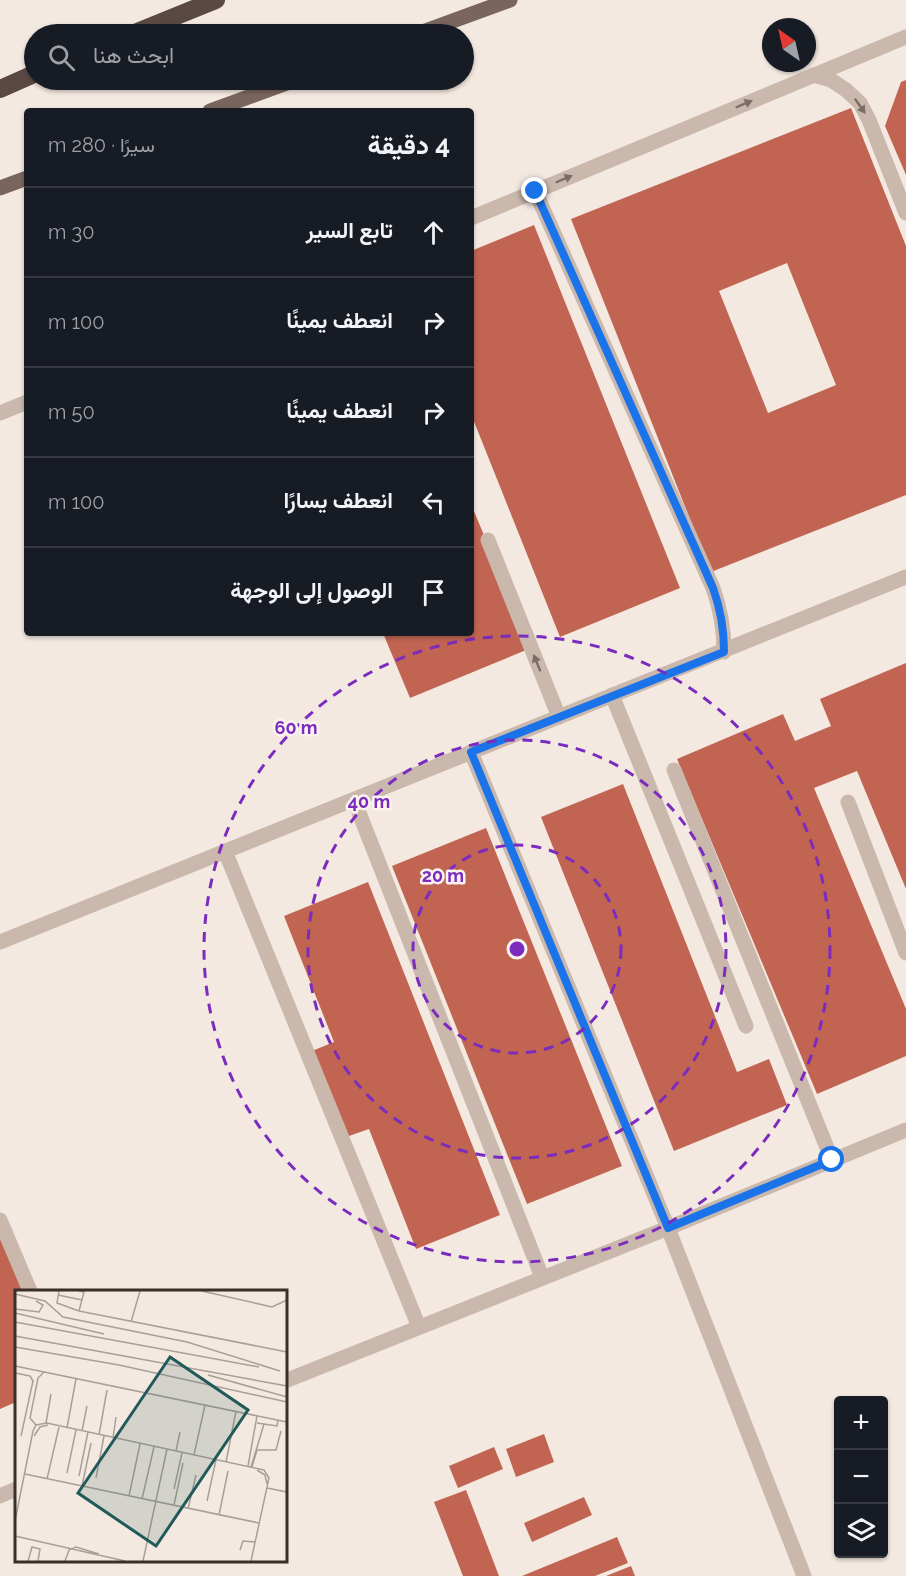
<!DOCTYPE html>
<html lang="ar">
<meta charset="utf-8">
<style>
body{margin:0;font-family:Raleway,Vazirmatn,sans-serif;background:#242831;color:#f1f3f6;direction:rtl}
.controls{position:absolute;right:18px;bottom:18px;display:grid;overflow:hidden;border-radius:6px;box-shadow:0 2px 4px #0004}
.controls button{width:54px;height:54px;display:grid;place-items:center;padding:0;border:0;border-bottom:2px solid #363941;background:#171b24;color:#f1f3f6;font:30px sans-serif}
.compass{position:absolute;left:762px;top:18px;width:54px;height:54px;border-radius:50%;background:#171b24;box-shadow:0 2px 4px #0004;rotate:326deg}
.stop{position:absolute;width:18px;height:18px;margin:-14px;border:4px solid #1a73e8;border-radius:50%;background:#fff}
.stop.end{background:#1a73e8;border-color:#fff;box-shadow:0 2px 6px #0008}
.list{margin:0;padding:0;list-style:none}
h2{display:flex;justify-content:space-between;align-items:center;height:78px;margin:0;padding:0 24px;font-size:26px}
h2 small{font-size:20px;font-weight:400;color:#9ea1a6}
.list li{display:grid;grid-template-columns:39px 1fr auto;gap:18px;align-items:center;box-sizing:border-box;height:90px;padding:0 24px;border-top:2px solid #363941}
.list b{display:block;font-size:22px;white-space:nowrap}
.list em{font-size:20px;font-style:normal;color:#9ea1a6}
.icon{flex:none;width:33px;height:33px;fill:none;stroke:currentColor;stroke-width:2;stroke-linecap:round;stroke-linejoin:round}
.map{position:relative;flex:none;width:906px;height:1576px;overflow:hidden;direction:ltr}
.search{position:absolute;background:#171b24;box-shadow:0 2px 4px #0004;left:24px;top:24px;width:450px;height:66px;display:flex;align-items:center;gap:15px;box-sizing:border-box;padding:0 21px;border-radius:33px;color:#9ea1a6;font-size:22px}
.panel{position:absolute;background:#171b24;box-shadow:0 2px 4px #0004;left:24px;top:108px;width:450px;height:528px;border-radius:6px;direction:rtl}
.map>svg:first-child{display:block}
</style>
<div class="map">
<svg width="906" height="1576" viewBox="0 0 906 1576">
<rect width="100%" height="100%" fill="#f3e9e1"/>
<g fill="#c16451" fill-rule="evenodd">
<polygon points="906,80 906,175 885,126 901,82"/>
<path d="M851,108L906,246V495L711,572L571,219ZM787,263L836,385L768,413L719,291Z"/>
<polygon points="534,225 680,588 560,637 471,414 471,251"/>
<polygon points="471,504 531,648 410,698 383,633 471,633"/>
<polygon points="906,663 906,889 857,771 814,788 906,1009 906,1056 817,1094 677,759 783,714 795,741 831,726 820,699"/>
<polygon points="623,784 737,1072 769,1059 787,1105 674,1151 541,817"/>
<polygon points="486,828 622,1166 527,1204 392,866"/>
<polygon points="368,882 500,1215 416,1249 369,1129 346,1137 312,1051 334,1042 284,916"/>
<polygon points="0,1223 28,1291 16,1291 16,1402 0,1409"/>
<polygon points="544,1434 554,1462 516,1477 506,1449"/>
<polygon points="494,1447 503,1469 458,1488 449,1466"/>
<polygon points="466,1490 499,1576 463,1576 434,1502"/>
<polygon points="584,1497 592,1515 532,1542 524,1523"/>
<polygon points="617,1537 628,1563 595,1576 522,1576"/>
<polygon points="631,1566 635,1576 606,1576"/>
</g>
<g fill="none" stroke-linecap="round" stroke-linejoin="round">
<g stroke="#cbb8ad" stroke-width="15">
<polyline points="813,75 831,80 846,90 860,103 869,120 906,213"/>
<path d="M535,191L713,588C721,610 724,629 724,652"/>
<polyline points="471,218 906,37"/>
<polyline points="0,413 27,402"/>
<polyline points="488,540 559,717"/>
<polyline points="612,695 746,1026"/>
<polyline points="471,752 668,1228 804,1576"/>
<polyline points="674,770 832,1160"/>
<polyline points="354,800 542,1277"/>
<polyline points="848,802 906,953"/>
<polyline points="225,851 419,1327"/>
<polyline points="0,942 906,577"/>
<polyline points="0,1220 30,1291"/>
<polyline points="285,1381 668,1228 906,1130"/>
<polyline points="0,1496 16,1489"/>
</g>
<g stroke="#7a655d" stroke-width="15">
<polyline points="417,34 510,0"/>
<polyline points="210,111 295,80"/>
<polyline points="0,188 27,178"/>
</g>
<g stroke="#5a4843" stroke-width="18">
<polyline points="132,34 216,0"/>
<polyline points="0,89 34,74"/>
</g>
</g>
<defs><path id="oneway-solid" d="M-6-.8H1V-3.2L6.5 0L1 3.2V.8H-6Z" transform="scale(1.5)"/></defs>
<g fill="#7b6d66">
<use href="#oneway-solid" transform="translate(744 104) rotate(-23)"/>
<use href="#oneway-solid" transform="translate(860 106) rotate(55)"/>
<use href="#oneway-solid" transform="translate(564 179) rotate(-23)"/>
<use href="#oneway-solid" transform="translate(537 663) rotate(-112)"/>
</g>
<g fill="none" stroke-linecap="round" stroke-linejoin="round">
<path stroke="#1a73e8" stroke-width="8" d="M535,191L713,588C721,610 724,629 724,652L471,752L668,1228L832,1160"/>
</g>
<g fill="none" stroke="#7b2cbf" stroke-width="3" stroke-dasharray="10 8">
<circle cx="517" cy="949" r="104"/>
<circle cx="517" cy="949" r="209"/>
<circle cx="517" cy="949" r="313"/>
</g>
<g transform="translate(15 1290)">
<rect width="272" height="272" fill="#f3e9e1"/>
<path fill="none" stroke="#a99f98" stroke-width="1.5" d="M44,1L42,13L64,21L272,62M64,1L69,2L64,21M187,1L257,17L272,10M0,4L30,11L48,27L172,52L265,81M43,5L67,10M0,19L24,22L28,15L21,11M0,23L89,44M0,32L244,77M116,32L125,1M0,46L272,96M0,57L104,75L272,112M0,76L272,132M0,83L15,86L18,91L6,146M193,85L272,107M31,133L36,104M242,133L262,136L263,130M21,135L15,128L23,88L29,82M52,138L61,89M67,141L72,116M84,145L92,100M19,146L25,137L33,135M98,148L101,127M161,161L165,142M179,165L190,115M211,172L221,121M233,176L242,126M236,177L249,134M237,177L242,160H261L266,141M242,180L250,185L252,194M52,183L61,140M10,184L244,233M64,186L73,142M81,188L89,146M32,189L44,137M67,196L76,153M252,198L272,202M159,199L167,163M114,206L125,154M127,209L139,157M192,211L201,170M159,215L168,173M173,219L181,185M204,225L213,181M0,231L18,141L21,135L32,133L249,180L254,188L236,271M0,246L110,271M225,260L228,251L240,252M13,271L17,257L25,259L23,271M50,271L54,260L61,257L84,264M128,271L152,159"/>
<path fill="#225959" fill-opacity="0.15" stroke="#225959" stroke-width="3" d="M155,67L233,120L141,256L63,203Z"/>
<rect width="272" height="272" fill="none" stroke="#392f2b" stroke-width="3"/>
</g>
<circle cx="517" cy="949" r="9" fill="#7b2cbf" stroke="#faf3ee" stroke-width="3"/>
<g font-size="18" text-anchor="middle" font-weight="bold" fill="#7b2cbf" stroke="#faf3ee" stroke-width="5" stroke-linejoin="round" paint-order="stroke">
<text x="296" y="734">60 m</text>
<text x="369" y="808">40 m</text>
<text x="443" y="882">20 m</text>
</g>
</svg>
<div class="controls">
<button>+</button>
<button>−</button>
<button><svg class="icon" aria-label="layers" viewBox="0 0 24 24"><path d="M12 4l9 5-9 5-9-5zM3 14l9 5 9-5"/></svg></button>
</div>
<svg class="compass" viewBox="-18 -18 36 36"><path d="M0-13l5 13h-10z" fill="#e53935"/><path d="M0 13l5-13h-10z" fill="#9ea1a6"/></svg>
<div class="stop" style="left:832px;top:1160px"></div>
<div class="stop end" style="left:535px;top:191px"></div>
<div class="search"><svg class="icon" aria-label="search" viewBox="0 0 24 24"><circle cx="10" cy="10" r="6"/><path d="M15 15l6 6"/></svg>ابحث هنا</div>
<section class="panel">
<h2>4 دقيقة<small>سيرًا · 280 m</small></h2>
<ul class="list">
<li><svg class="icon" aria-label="ahead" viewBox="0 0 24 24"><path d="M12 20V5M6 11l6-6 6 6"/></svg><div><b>تابع السير</b></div><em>30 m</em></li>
<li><svg class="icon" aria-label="right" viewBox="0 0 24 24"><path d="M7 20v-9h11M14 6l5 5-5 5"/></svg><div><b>انعطف يمينًا</b></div><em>100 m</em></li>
<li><svg class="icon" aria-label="right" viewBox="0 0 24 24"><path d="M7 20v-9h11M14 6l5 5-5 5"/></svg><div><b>انعطف يمينًا</b></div><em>50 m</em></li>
<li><svg class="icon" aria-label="left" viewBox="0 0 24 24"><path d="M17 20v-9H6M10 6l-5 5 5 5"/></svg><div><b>انعطف يسارًا</b></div><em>100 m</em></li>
<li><svg class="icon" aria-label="arrive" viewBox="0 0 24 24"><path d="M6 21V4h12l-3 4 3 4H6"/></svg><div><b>الوصول إلى الوجهة</b></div></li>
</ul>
</section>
</div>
